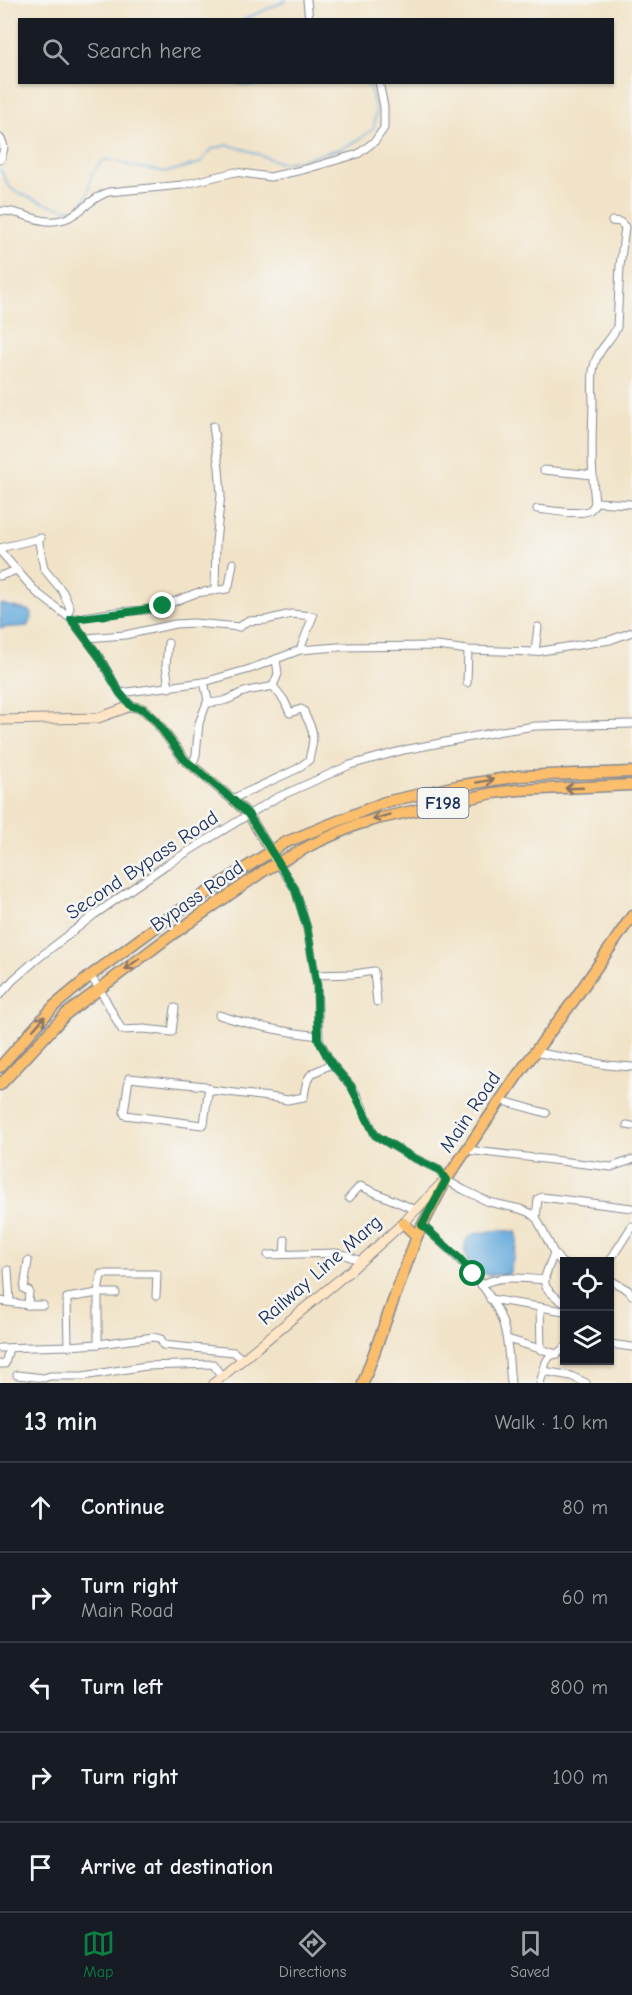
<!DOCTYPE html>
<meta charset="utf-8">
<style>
body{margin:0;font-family:"Comic Neue",sans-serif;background:#20242c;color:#f1f3f6}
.controls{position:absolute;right:18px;bottom:18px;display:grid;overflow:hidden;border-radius:0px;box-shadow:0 2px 4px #0004}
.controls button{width:54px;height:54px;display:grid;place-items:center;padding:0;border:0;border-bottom:2px solid #363941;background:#171b24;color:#f1f3f6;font:30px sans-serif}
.stop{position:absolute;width:18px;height:18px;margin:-14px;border:4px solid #0b8043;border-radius:50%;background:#fff}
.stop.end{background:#0b8043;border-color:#fff;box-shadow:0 2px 6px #0008}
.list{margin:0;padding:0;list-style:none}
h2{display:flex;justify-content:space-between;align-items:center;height:78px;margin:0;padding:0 24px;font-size:26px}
h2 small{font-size:20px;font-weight:400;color:#9ea1a6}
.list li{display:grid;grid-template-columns:39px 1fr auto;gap:18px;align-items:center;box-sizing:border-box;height:90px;padding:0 24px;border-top:2px solid #363941}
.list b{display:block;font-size:22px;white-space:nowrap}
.list p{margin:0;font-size:20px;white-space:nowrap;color:#9ea1a6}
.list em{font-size:20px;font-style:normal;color:#9ea1a6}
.icon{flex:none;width:33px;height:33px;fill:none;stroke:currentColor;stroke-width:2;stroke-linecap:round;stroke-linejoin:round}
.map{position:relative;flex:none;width:632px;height:1383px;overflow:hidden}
.search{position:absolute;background:#171b24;box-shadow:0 2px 4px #0004;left:18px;right:18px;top:18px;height:66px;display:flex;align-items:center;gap:15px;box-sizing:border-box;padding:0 21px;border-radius:0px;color:#9ea1a6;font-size:22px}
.sheet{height:528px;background:#171b24}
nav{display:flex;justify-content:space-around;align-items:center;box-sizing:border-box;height:84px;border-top:2px solid #363941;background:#171b24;font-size:16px;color:#9ea1a6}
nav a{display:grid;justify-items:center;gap:3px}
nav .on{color:#0b8043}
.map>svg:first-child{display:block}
</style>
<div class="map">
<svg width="632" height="1383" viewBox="0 0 632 1383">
<rect width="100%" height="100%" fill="#f6f6f2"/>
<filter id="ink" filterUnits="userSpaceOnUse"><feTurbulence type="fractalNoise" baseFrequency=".0167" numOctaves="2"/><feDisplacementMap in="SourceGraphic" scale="12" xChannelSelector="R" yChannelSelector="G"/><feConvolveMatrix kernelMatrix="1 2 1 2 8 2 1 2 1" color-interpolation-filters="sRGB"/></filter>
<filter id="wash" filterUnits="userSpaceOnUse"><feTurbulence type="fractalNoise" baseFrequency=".008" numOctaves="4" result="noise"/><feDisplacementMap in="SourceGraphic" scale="24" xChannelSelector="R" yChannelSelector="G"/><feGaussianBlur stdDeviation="1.35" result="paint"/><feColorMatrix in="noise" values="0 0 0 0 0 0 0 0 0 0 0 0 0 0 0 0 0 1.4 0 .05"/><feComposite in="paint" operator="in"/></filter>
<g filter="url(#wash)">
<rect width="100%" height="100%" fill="#f1e3c7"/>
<g fill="#67acdd" stroke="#416e9e" stroke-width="1.5">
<polygon points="0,604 30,611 32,618 27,626 0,628"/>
<path d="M501,1230L516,1232L518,1240L509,1274C490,1277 467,1276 465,1252C464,1247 465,1242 468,1238C476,1231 491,1232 501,1230Z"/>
</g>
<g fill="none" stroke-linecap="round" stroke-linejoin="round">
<g stroke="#67acdd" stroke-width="1.5">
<polyline points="243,20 287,0"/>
<path d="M233,82C242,85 254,89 262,82"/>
<path d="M0,169C3,174 5,181 9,186C15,194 65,212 75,209C75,209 82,203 82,203C92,191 87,187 91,177C93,170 100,163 106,159L135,167L167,172L200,163L212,149L227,145L244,149L281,163L301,160L342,148L360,139L374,128L376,111L368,82"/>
</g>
</g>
</g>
<g filter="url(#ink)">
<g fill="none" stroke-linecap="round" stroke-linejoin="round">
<g stroke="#868992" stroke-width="9">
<g id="street">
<polyline points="307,0 309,20"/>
<path d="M0,138C6,146 4,151 0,160"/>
<path d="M0,211C24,210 39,227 65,219C82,213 91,197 109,192L182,185L235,172L270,177L306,169L358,154L375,141L384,128V107L379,82"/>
<polyline points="213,426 219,468 221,494 216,542 215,589"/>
<polyline points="544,470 593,475"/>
<polyline points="595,502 632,504"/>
<path d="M537,509C549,510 581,516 590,510C593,508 594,506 595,502C591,469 592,436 593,404C593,392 591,378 594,366C597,350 611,341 617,327L620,266L625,227L620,222L612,221"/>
<polyline points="38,538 44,569 63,592 70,608 67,616"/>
<polyline points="0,548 41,538"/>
<polyline points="0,551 36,592 71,619 98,655 120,693 131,706"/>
<polyline points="0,576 17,570"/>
<polyline points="71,619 116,612 145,610 163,606 196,593 227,589 229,586 233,563"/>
<polyline points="86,638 125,635 175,624 194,623 240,627 247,621 266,620 291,614 313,616 300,650"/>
<polyline points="168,643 166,666 169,688"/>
<polyline points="535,652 538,627"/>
<polyline points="467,683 468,650"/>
<polyline points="120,693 204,682 250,669 300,650 338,647 437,646 468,650 535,652 610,640 632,632"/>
<path d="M207,703C221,702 227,701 239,694C248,689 263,689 273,686L278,674L276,659"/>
<polyline points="192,766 196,755 199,723 208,700 204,682"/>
<path d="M232,799L297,769L309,760C311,749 316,737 310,725C308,719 305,717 304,711L301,709L290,713L284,700L273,686"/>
<polyline points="277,862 295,889 307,928 317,986 319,1039 331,1063 351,1086 358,1097 375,1135 410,1156 439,1170 446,1180 464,1190 489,1202 520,1209 530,1213 537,1219 554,1253 561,1262 564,1264"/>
<polyline points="315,975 354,974 374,971 377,1002"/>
<path d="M90,976C104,992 111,1012 122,1030L144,1029L172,1032L175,1008"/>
<polyline points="0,995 13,980 36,960 94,915 166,865 276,798 350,765 404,750 502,731 535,726 632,724"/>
<path d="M219,1015C252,1026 284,1032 319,1036"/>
<polyline points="534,1052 607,1065 632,1067"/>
<path d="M211,1090L205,1086L129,1078L124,1113L125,1115L202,1125L204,1124L208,1093L211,1090L277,1098L287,1100L304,1097C305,1090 306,1077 313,1073C319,1069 325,1069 331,1063"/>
<polyline points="500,1100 546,1113"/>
<polyline points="627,1125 632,1126"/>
<polyline points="467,1150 611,1167 632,1160"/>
<polyline points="349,1198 360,1186 416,1210"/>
<polyline points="536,1217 538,1199 542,1197 632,1208"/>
<path d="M422,1225C453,1253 496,1290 505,1331C509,1348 509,1366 511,1383"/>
<path d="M554,1253C543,1283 537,1284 564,1303"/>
<polyline points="284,1254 285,1240"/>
<polyline points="268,1255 336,1253 345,1255 361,1261"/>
<polyline points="609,1262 632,1226"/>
<polyline points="8,1270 10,1302"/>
<polyline points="610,1280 628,1290 632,1295"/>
<path d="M481,1285C500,1274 524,1279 545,1280"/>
<polyline points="116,1293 98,1293 101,1274 157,1274 156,1296"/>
<polyline points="490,1299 564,1311"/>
<polyline points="0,1301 28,1305 29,1291 24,1289 28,1261"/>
<polyline points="28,1305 43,1305"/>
<polyline points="540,1307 541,1350"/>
<polyline points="507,1339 557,1354"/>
<polyline points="610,1344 632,1347"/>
<polyline points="68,1346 98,1344"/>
<polyline points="0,1348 68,1346 67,1298 98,1293 98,1344 154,1337 161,1339 163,1345 234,1352 243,1360"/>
<polyline points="0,1364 5,1364 9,1348"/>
<polyline points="544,1371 571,1376 586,1383"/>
<polyline points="17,1375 44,1378 50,1376 83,1376 146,1366 213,1364 222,1377"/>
<polyline points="540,1383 546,1362 550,1356 557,1354 564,1348"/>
</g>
</g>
<g stroke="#868992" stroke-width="11">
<g id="secondary">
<polyline points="0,720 98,718 131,706 143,709 155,720 184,759 232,799 248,814 277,862"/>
<polyline points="214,1383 351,1270 403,1223 442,1183"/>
</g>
</g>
<g stroke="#868992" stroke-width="13">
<g id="primary">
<polyline points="0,1067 54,1006 90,976 171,916 284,843 385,802 457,786 519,776 632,772"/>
<polyline points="0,1085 66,1014 166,939 265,870 313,844 356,825 377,819 493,793 518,790 632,785"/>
<polyline points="403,1223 417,1236"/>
<polyline points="363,1383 417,1236 446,1180 517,1076 574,1000 632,916"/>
</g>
</g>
<use href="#street" stroke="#fff" stroke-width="7"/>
<use href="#secondary" stroke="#fde5c5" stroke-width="9"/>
<use href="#primary" stroke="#fabe6d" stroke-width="10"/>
</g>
<defs><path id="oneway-shaft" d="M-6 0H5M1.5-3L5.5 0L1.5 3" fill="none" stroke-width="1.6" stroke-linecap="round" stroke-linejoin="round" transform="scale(1.5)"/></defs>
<g stroke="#8a7666">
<use href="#oneway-shaft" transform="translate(485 781) rotate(-10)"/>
<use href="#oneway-shaft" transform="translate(574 788) rotate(178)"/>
<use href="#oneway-shaft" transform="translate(381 817) rotate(164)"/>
<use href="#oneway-shaft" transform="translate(132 964) rotate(143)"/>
<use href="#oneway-shaft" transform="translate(39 1023) rotate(-49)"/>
</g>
</g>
<g fill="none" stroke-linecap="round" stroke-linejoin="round" filter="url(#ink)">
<path stroke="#0b8043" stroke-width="8" d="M163,606C133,613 102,615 71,619L98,655L120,693L131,706L143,709L155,720L184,759L232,799L248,814L295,889L307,928L317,986L318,1039L331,1063L351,1086L375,1135L410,1156L439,1170L446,1180L422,1225L460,1259L473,1274"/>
</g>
<g text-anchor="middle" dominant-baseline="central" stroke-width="5" stroke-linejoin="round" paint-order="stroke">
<rect fill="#f6f6f2" stroke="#5d6b8a" stroke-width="1.5" x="417.5" y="788" width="51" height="30" rx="4.5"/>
<g font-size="18" font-weight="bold" fill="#1b2f5e">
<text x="443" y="803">F198</text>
</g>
<g font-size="20" fill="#1b2f5e" stroke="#f6f6f2">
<text transform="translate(142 865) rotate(-34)">Second Bypass Road</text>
<text transform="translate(197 896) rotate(-35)">Bypass Road</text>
<text transform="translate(470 1112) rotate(-56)">Main Road</text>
<text transform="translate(320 1270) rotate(-41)">Railway Line Marg</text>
</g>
</g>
</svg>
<div class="controls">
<button><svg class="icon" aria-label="locate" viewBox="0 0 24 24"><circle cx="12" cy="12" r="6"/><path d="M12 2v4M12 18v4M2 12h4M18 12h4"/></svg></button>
<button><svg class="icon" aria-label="layers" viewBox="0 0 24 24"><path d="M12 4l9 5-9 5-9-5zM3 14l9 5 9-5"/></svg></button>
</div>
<div class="stop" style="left:473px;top:1274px"></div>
<div class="stop end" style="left:163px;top:606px"></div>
<div class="search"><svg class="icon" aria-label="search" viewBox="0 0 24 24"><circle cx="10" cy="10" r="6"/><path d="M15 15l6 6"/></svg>Search here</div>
</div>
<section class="sheet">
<h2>13 min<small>Walk · 1.0 km</small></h2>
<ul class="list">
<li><svg class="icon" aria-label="ahead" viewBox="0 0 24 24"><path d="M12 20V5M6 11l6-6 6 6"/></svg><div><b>Continue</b></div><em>80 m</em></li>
<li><svg class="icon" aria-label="right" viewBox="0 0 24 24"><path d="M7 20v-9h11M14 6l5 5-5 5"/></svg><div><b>Turn right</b><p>Main Road</p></div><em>60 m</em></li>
<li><svg class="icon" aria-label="left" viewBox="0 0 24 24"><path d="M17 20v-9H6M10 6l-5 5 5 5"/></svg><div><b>Turn left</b></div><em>800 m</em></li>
<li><svg class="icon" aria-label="right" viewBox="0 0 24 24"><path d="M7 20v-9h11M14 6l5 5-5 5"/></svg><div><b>Turn right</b></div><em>100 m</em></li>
<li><svg class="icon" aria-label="arrive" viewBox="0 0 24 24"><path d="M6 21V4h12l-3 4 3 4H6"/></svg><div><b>Arrive at destination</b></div></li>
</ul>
</section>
<nav>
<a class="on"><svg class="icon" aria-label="map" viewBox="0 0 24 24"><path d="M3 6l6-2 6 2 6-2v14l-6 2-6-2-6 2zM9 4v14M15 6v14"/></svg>Map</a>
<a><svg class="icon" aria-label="directions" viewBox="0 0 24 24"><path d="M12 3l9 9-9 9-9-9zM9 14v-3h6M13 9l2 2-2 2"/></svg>Directions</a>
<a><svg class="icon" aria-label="saved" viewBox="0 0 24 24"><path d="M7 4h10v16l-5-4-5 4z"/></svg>Saved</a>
</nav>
